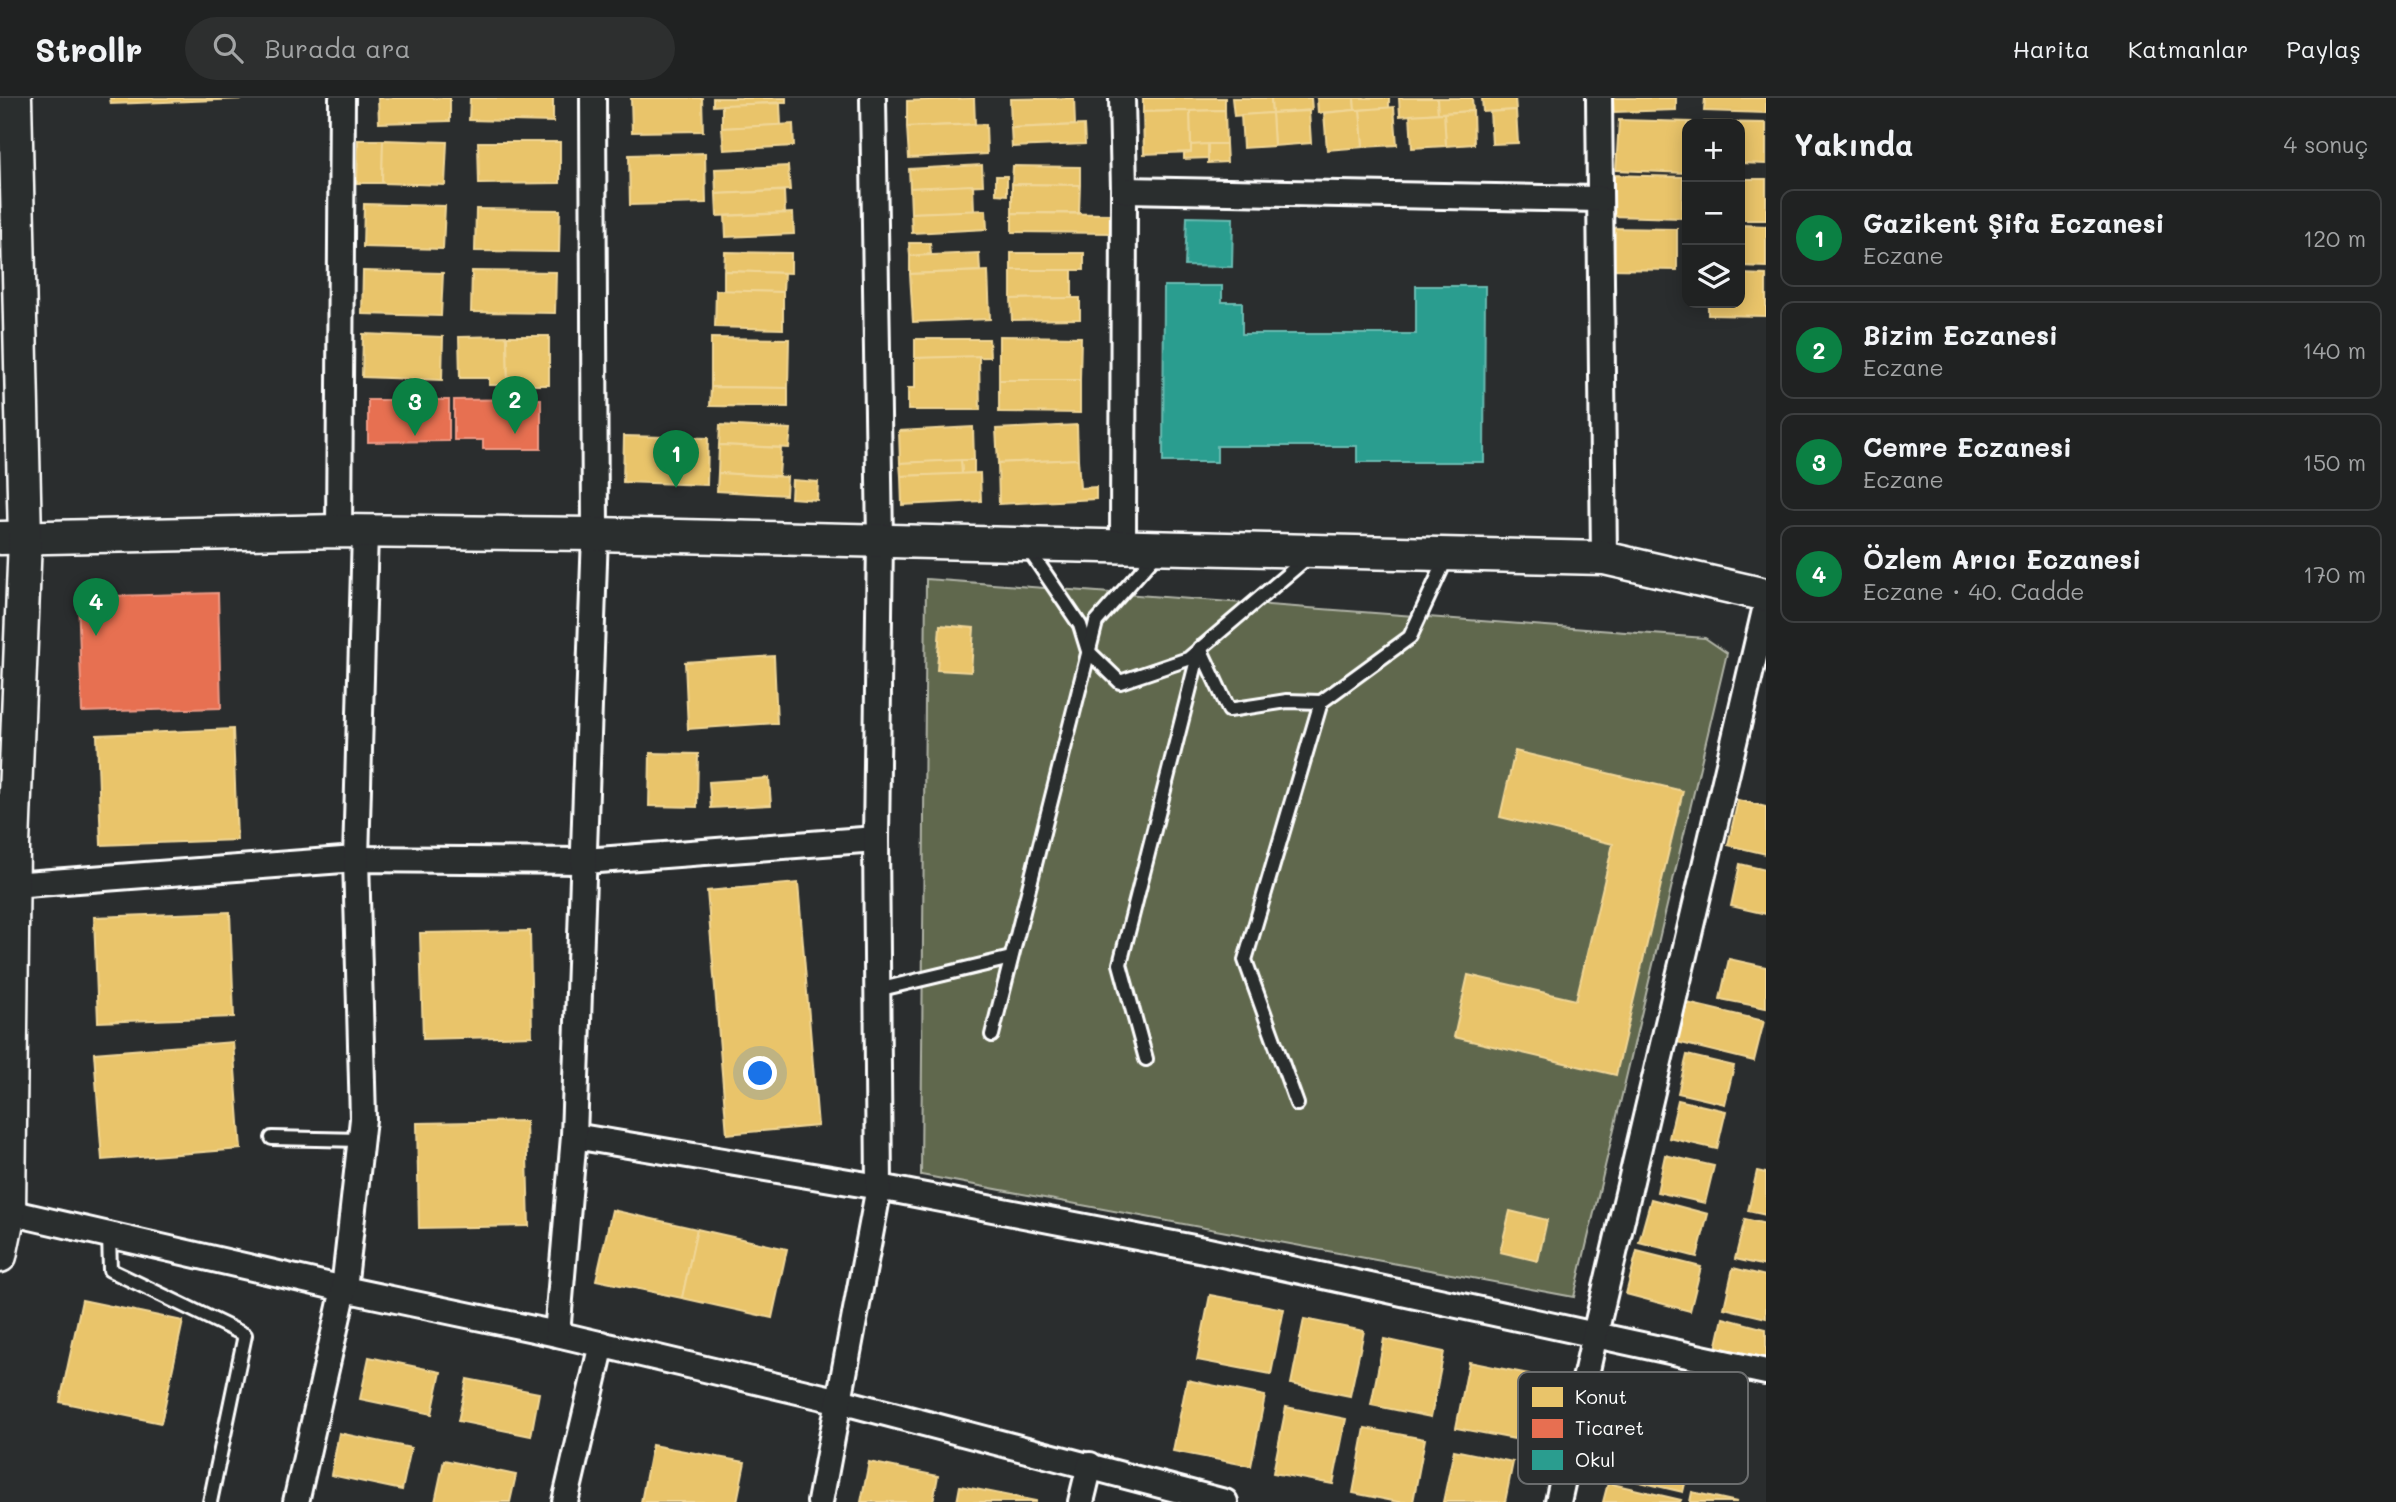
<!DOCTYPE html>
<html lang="tr">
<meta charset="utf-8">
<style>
body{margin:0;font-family:Mali,sans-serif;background:#2d2f2f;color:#f1f3f6}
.controls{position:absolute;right:21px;top:21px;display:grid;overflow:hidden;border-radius:14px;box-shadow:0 4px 18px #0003}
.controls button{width:63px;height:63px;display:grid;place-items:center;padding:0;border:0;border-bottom:2px solid #3d3f40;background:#202222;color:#f1f3f6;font:35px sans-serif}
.you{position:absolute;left:761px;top:976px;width:24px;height:24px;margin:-18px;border:5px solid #fff;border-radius:50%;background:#1a73e8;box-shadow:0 0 0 10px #1a73e833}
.badge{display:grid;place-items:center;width:46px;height:46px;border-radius:50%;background:#0b8043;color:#fff;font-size:23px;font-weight:700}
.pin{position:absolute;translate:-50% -58px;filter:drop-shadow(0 2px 4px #0008)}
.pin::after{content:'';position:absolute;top:37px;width:24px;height:21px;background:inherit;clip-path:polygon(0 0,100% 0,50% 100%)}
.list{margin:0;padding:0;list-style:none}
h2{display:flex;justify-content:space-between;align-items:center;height:91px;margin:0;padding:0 28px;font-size:30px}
h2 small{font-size:23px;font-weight:400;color:#a2a4a5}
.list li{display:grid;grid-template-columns:46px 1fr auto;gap:21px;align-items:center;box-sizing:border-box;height:98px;margin:0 14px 14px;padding:0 14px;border:2px solid #3d3f40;border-radius:14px}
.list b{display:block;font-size:26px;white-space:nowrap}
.list p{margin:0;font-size:23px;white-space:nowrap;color:#a2a4a5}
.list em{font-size:23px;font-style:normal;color:#a2a4a5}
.icon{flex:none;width:38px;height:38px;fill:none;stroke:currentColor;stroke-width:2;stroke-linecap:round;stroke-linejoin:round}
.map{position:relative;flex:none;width:1766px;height:1404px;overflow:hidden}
header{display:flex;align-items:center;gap:42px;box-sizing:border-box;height:98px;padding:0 35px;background:#202222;border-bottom:2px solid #3d3f40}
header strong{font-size:33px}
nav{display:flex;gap:38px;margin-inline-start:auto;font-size:24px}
.search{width:490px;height:63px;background:#2d2f2f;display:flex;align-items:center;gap:18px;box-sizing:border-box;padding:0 24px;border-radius:38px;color:#a2a4a5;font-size:26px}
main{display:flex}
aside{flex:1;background:#202222}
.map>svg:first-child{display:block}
</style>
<header>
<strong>Strollr</strong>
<div class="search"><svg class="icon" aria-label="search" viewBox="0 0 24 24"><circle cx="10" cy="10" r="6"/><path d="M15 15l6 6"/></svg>Burada ara</div>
<nav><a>Harita</a><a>Katmanlar</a><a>Paylaş</a></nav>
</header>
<main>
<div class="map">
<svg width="1766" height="1404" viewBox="0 0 1766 1404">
<rect width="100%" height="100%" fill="#2a2d2e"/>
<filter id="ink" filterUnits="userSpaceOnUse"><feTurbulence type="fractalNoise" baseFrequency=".0143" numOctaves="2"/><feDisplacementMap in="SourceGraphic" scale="14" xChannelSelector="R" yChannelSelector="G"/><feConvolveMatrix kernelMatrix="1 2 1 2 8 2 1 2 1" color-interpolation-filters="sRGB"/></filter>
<g filter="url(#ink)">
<polygon fill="#60674e" stroke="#b0b3a6" stroke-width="2" points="926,481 1705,540 1727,555 1574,1199 921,1077"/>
<g fill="#e9c46a" stroke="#f0d697" stroke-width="2">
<polygon points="110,0 244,0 244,1 111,6"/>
<polygon points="378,0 450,0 450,23 379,25"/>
<polygon points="470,0 553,0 553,24 469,22"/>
<polygon points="631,0 702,0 703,33 632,34"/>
<polygon points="713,0 786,0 786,4 713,8"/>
<polygon points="974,0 975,26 907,29 907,3"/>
<polygon points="1074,0 1075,27 1011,30 1010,1"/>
<polygon points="1143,0 1225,0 1225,12 1143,14"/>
<polygon points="1232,0 1271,0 1272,15 1234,18"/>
<polygon points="1271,0 1311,0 1312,12 1272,15"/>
<polygon points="1317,0 1354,0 1355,12 1318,15"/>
<polygon points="1354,0 1389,0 1389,10 1355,12"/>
<polygon points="1399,0 1437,0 1438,15 1400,18"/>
<polygon points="1437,0 1472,0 1473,13 1438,15"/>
<polygon points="1482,0 1515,0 1516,12 1483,14"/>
<polygon points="1613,0 1676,0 1676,12 1614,14"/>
<polygon points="1705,0 1766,0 1766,15 1704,13"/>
<polygon points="780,5 781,27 722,30 722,7"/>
<polygon points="1394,9 1397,47 1363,49 1360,12"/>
<polygon points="1225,12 1226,46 1191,47 1190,13"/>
<polygon points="1355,12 1360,12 1363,49 1327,52 1324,15"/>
<polygon points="1516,12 1518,45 1492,46 1490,14"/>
<polygon points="1190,13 1191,54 1144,56 1143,14"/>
<polygon points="1309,13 1311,45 1274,48 1272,15"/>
<polygon points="1473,13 1474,46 1446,48 1444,15"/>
<polygon points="1272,15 1274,48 1243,50 1241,17"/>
<polygon points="1444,15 1446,48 1412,50 1410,17"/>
<polygon points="1619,22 1690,24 1687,26 1687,75 1616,72"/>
<polygon points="1704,24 1766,25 1766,66 1740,65 1740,26 1704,26"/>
<polygon points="793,26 794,48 724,52 722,30"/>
<polygon points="986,26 987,56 909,60 907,29"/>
<polygon points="1084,27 1085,46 1012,49 1011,30"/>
<polygon points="358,42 383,42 382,85 357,85"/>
<polygon points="383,42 447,44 445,87 382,85"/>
<polygon points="478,44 560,44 560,85 479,86"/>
<polygon points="1208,46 1226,46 1227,64 1208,65"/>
<polygon points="1208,46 1208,60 1184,61 1184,55 1191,54 1191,47"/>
<polygon points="705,55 706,105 630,107 629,57"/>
<polygon points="982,67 983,87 910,90 909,71"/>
<polygon points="788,68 790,92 716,96 715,71"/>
<polygon points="1013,68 1080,69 1080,87 1012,86"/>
<polygon points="1611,77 1683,79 1682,120 1610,118"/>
<polygon points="996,78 1007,78 1007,97 996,96"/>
<rect x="1740" y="81" width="26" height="41"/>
<polygon points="1012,86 1080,87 1079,115 1012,115"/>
<polygon points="973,87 974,113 911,115 910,90"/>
<polygon points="784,93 785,115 717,118 716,96"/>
<polygon points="364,106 445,108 443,151 363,149"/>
<polygon points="476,111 560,112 559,154 475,153"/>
<polygon points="986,112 987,131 912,135 911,115"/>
<polygon points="793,115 794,136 726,139 725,118"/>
<polygon points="1012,115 1112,116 1112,135 1012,134"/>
<polygon points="1740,127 1766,128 1766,169 1740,168"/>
<polygon points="1605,130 1677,131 1677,172 1604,171"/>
<polygon points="909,145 930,145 931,156 910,158"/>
<polygon points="725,154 791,155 791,175 724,173"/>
<polygon points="979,155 980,173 910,176 910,158"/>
<rect x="1011" y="155" width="73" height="17"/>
<polygon points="1011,172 1072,172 1072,200 1011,201"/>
<polygon points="363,173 443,175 441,218 362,216"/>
<polygon points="472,173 556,174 555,215 471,214"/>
<polygon points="724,173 784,175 783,194 724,193"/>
<polygon points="988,173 990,221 913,224 910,176"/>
<polygon points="1740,176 1766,177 1766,218 1708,217 1708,205 1740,205"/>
<polygon points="716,192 783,194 783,231 715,229"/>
<polygon points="1072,200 1080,200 1080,221 1012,222 1011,201"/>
<polygon points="363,236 443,239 442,282 362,279"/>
<polygon points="507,238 508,287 489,287 489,280 460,280 459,239"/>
<polygon points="507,238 549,238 549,287 508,287"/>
<polygon points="999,238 1081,239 1080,282 999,282"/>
<polygon points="711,240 789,241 788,290 711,289"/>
<polygon points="915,241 989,241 990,259 915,260"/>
<polygon points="979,258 980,312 908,312 908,290 915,290 915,260"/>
<polygon points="999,282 1080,282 1080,315 999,314"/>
<polygon points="711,289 788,290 788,309 710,308"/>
<polygon points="720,327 791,331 789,350 719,347"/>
<polygon points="1077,327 1078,361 998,365 996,331"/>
<polygon points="973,329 974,362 900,365 899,333"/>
<polygon points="624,338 708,340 707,387 623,384"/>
<polygon points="719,347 781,350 779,378 718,375"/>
<polygon points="1078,361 1080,390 1096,389 1096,401 999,406 998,365"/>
<polygon points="961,362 974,362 974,375 962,376"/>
<polygon points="961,362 962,376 901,378 900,365"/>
<polygon points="718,375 787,379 786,397 717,393"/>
<polygon points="980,375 981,403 902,407 901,378"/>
<polygon points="792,382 818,384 817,402 791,400"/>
<polygon points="940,527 974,530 971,574 937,572"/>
<polygon points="774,558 777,625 688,631 685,564"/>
<polygon points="233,631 237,742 101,747 97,637"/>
<polygon points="1515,653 1683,693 1616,977 1454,939 1468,877 1576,902 1613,746 1500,719"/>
<polygon points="650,655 698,656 697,709 649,708"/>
<polygon points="769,680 771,707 711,710 709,684"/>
<polygon points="1738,702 1766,709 1766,756 1728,747"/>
<polygon points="1740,766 1766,772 1766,816 1731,808"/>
<polygon points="798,785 818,1028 727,1036 707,793"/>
<polygon points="230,814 234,919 98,924 94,819"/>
<polygon points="530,833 532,938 423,941 420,835"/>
<polygon points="1729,861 1766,869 1766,910 1720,901"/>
<polygon points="1687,905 1764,923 1754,963 1677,944"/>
<polygon points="233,944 241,1051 102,1062 94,955"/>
<polygon points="1687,957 1734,968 1725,1006 1678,995"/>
<polygon points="1678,1002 1726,1013 1717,1051 1669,1040"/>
<polygon points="526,1023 529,1128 419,1130 417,1025"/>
<polygon points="1665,1057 1714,1068 1705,1105 1657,1094"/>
<polygon points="1757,1073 1766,1075 1766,1117 1748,1113"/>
<polygon points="1651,1101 1708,1116 1697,1159 1639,1144"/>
<polygon points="612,1112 697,1131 682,1200 596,1182"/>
<polygon points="1510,1113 1547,1122 1538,1163 1500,1154"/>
<polygon points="1745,1121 1766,1126 1766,1168 1735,1161"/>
<polygon points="697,1131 787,1151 772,1220 682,1200"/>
<polygon points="1637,1153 1701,1169 1690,1213 1626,1196"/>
<polygon points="1733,1170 1766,1178 1766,1220 1724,1210"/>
<polygon points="1210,1197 1284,1211 1271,1276 1197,1262"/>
<polygon points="82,1202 183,1223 161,1325 60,1304"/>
<polygon points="1723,1220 1766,1231 1766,1272 1714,1260"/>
<polygon points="1304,1221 1364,1233 1350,1298 1291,1286"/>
<polygon points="1384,1241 1444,1254 1431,1319 1371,1307"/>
<polygon points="369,1259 441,1274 432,1316 360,1301"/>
<polygon points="1469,1264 1529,1276 1515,1341 1456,1330"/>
<polygon points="467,1281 539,1295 531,1338 458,1323"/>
<polygon points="1187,1282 1265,1298 1251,1368 1173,1353"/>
<polygon points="1286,1309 1346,1321 1333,1386 1273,1375"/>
<polygon points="1365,1330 1425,1341 1413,1404 1398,1404 1353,1395"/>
<polygon points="1621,1331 1694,1348 1683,1394 1610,1377"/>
<polygon points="339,1335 411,1350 402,1392 331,1377"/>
<polygon points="652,1347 745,1364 737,1404 641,1404"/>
<polygon points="1454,1352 1513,1364 1505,1404 1443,1404"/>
<polygon points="444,1362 516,1377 510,1404 435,1404"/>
<polygon points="869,1364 938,1378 933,1404 861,1404"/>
<polygon points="1608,1385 1681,1402 1680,1404 1603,1404"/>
<polygon points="960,1388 1036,1403 1036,1404 957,1404"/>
<polygon points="1692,1394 1737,1404 1690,1404"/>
</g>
<g fill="#e76f51" stroke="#ee9a85" stroke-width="2">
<polygon points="541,301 541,351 483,351 483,342 454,342 454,302"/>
<polygon points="368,302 449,302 449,343 368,344"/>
<polygon points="218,495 221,610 82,614 78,499"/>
</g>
<g fill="#2a9d8f" stroke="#6abab1" stroke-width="2">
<polygon points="1187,119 1233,120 1232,169 1185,168"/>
<polygon points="1164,188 1222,188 1222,204 1242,204 1242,236 1416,236 1416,188 1485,188 1484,364 1357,364 1357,348 1217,348 1217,364 1163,364"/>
</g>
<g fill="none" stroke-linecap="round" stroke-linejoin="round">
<g stroke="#fff" stroke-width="18">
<g id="service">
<polyline points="1027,449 1080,527 1088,553 1120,584 1188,561 1308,459"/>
<polyline points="1200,550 1229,612 1287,603 1321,604"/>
<polyline points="877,892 1011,860"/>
<polyline points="992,937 1096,524 1158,454"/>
<polyline points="1146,961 1120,866 1200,550"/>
<polyline points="1297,1006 1245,862 1321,604 1410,539 1447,459"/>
<polyline points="272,1040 361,1042"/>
<polyline points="109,1137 110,1172 245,1237 210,1404"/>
</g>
</g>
<g stroke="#fff" stroke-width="30">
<g id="minor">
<polyline points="1122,0 1124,92 1123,448"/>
<polyline points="1599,0 1604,460"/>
<polyline points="1124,92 1600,101"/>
<polyline points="339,433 342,0"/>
<polyline points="12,787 356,761 585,763 876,741"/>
<polyline points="574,1038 879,1089 1204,1152 1766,1274"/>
<polyline points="9,1114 344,1191 557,1236 840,1303 1225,1404"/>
<polyline points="557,1236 574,1038 595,436 593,0"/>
<polyline points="296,1404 344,1191 363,1021 356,761 365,434"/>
<polyline points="565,1404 602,1246"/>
<polyline points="820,1404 879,1089 876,741 880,442 873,0"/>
<polyline points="1081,1404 1090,1367"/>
<polyline points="1558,1404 1595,1236 1766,508"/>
</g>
</g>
<g stroke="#fff" stroke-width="37">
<g id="tertiary">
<polyline points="0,440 339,433 595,436 1604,460 1766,497"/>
<polyline points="0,1158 9,1114 13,747 25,441 15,0"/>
</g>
</g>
<use href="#service" stroke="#2a2d2e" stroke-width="12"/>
<use href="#minor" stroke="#2a2d2e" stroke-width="24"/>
<use href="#tertiary" stroke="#2a2d2e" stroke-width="32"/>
</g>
</g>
<rect x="1518" y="1274" width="230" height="112" rx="10" fill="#2a2d2e" stroke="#6a6c6d" stroke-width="2"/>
<rect x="1532" y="1289" width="31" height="20" fill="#e9c46a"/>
<rect x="1532" y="1321" width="31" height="19" fill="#e76f51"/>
<rect x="1532" y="1352" width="31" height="20" fill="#2a9d8f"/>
<g font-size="19" fill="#fff">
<text x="1575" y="1306">Konut</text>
<text x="1575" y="1337">Ticaret</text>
<text x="1575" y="1369">Okul</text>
</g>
</svg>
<div class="controls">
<button>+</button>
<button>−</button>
<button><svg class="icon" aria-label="layers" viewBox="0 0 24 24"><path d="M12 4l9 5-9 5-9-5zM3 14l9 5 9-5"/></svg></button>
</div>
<div class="you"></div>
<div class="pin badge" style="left:676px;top:390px">1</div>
<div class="pin badge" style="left:515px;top:336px">2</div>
<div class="pin badge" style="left:415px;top:338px">3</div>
<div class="pin badge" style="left:96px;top:538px">4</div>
</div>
<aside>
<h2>Yakında<small>4 sonuç</small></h2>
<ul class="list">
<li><span class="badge">1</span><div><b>Gazikent Şifa Eczanesi</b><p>Eczane</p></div><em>120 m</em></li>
<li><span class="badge">2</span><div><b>Bizim Eczanesi</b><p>Eczane</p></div><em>140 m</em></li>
<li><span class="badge">3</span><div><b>Cemre Eczanesi</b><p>Eczane</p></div><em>150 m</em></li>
<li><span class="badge">4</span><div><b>Özlem Arıcı Eczanesi</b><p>Eczane · 40. Cadde</p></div><em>170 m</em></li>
</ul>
</aside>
</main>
